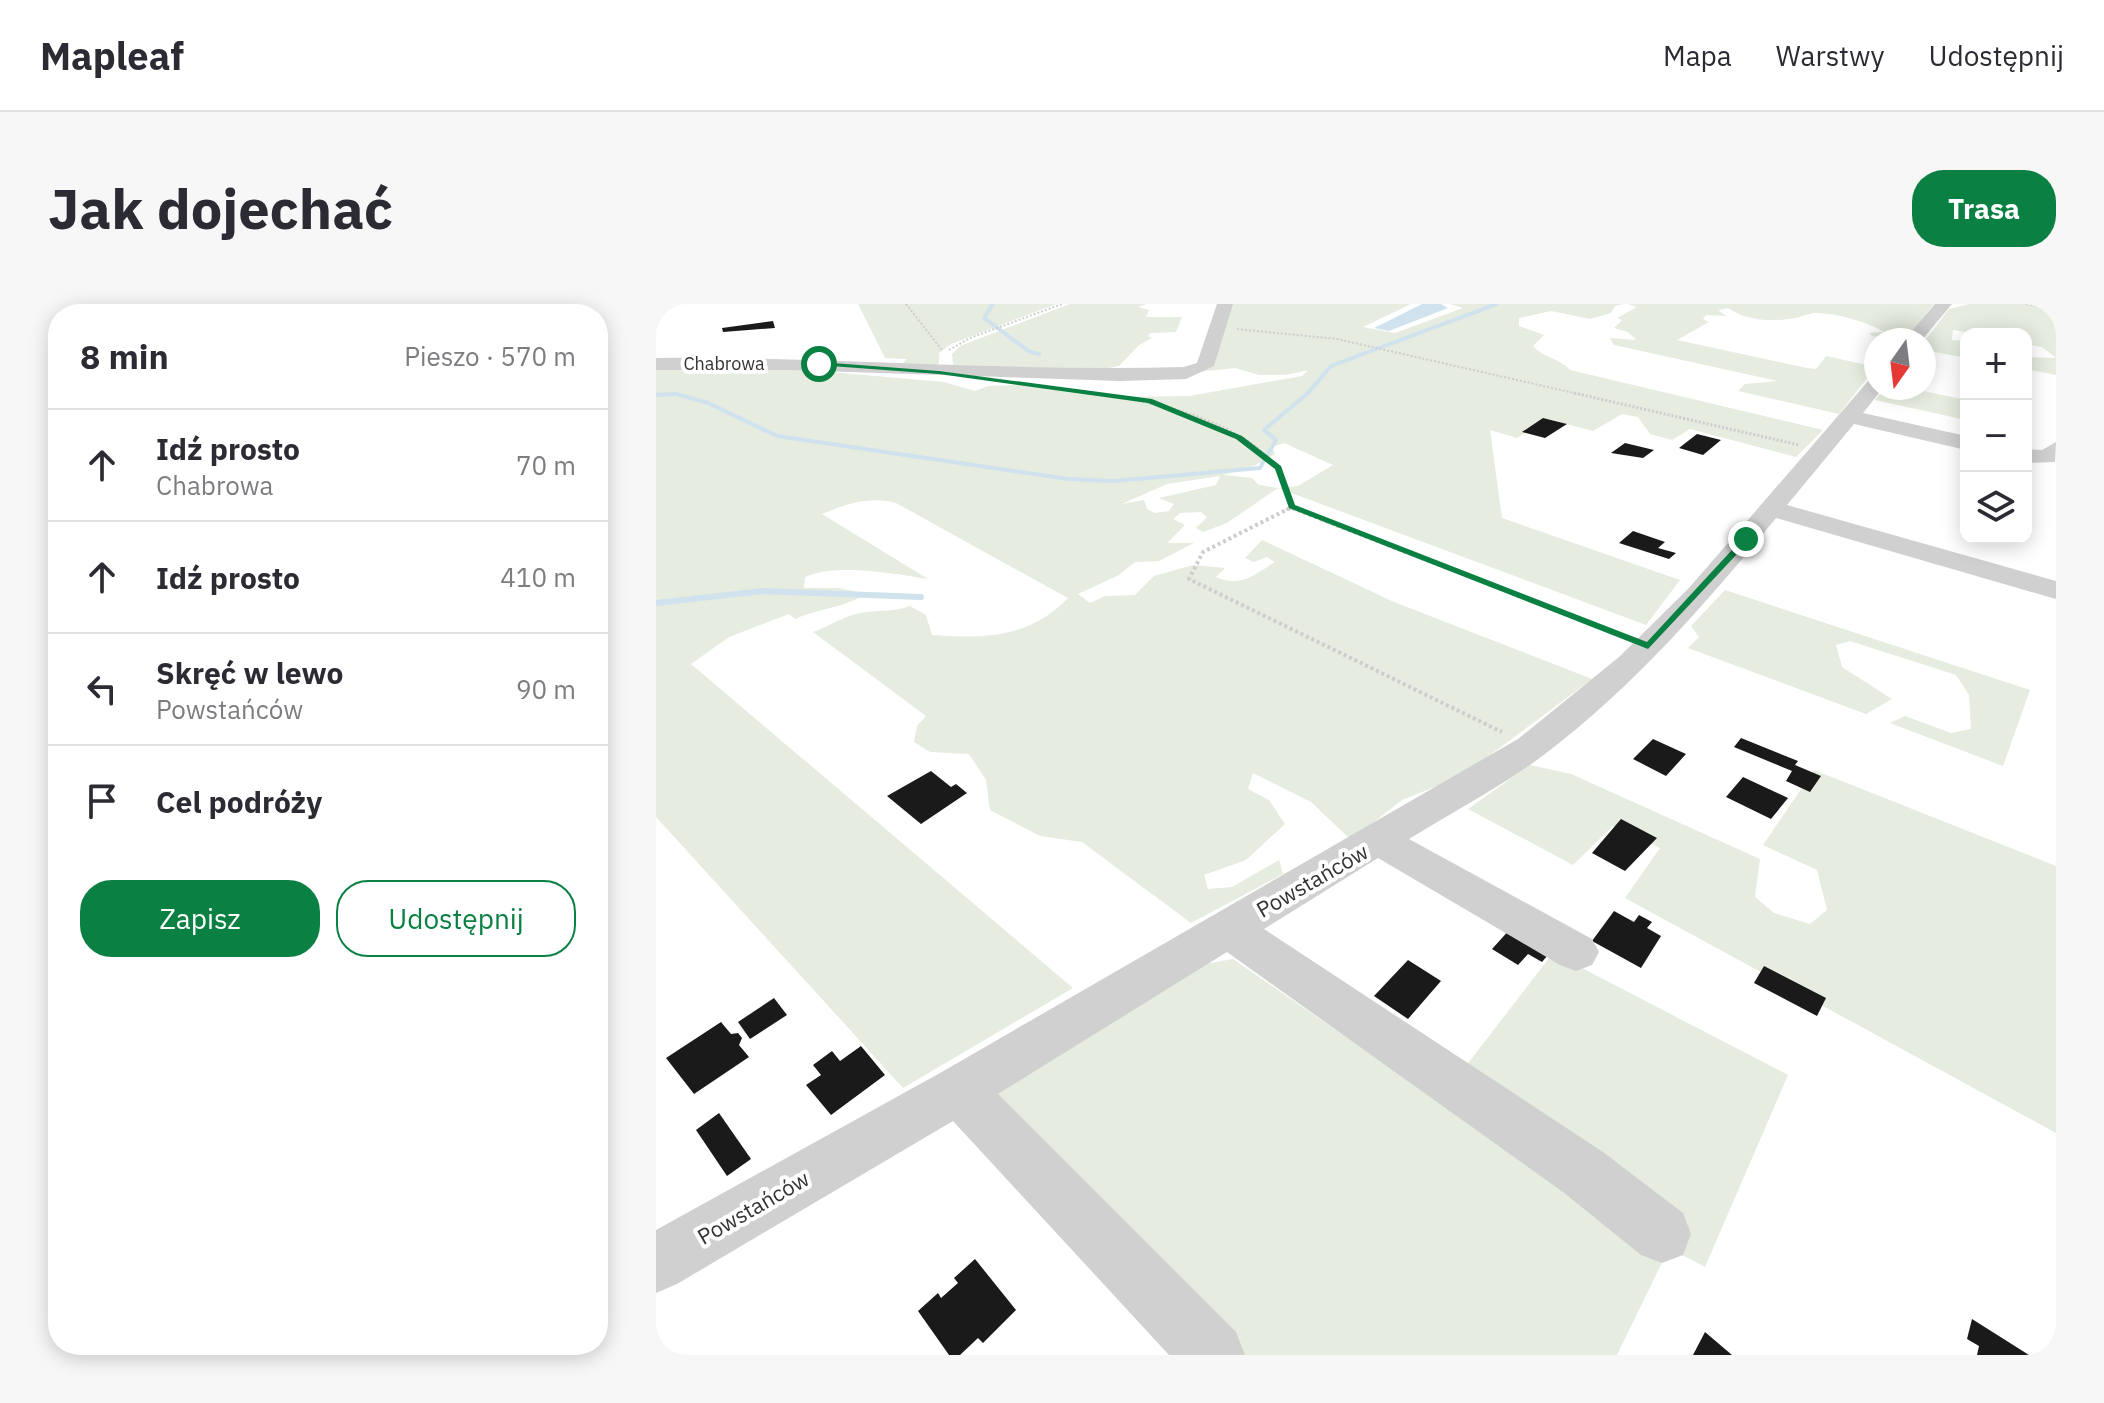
<!DOCTYPE html>
<html lang="pl">
<meta charset="utf-8">
<style>
body{margin:0;font-family:"IBM Plex Sans",sans-serif;background:#f7f7f7;color:#2b2b33}
.controls{position:absolute;right:24px;top:24px;display:grid;overflow:hidden;border-radius:16px;box-shadow:0 4px 20px #0003}
.controls button{width:72px;height:72px;display:grid;place-items:center;padding:0;border:0;border-bottom:2px solid #e1e1e2;background:#fff;color:#2b2b33;font:40px sans-serif}
.compass{position:absolute;left:1208px;top:24px;width:72px;height:72px;border-radius:50%;background:#fff;box-shadow:0 4px 20px #0003;rotate:194deg}
.stop{position:absolute;width:24px;height:24px;margin:-18px;border:6px solid #0b8043;border-radius:50%;background:#fff}
.stop.end{background:#0b8043;border-color:#fff;box-shadow:0 2px 8px #0008}
.list{margin:0;padding:0;list-style:none}
h2{display:flex;justify-content:space-between;align-items:center;height:104px;margin:0;padding:0 32px;font-size:34px}
h2 small{font-size:26px;font-weight:400;color:#7c7c81}
.list li{display:grid;grid-template-columns:52px 1fr auto;gap:24px;align-items:center;box-sizing:border-box;height:112px;padding:0 32px;border-top:2px solid #e1e1e2}
.list b{display:block;font-size:30px;white-space:nowrap}
.list p{margin:0;font-size:26px;white-space:nowrap;color:#7c7c81}
.list em{font-size:26px;font-style:normal;color:#7c7c81}
.actions{display:flex;gap:16px;padding:24px 32px}
.actions a{flex:1;padding:18px 0;border:2px solid #0b8043;border-radius:32px;text-align:center;font-size:28px;color:#0b8043}
.actions .main{background:#0b8043;color:#fff}
.icon{flex:none;width:44px;height:44px;fill:none;stroke:currentColor;stroke-width:2;stroke-linecap:round;stroke-linejoin:round}
.map{position:relative;flex:none;width:1400px;height:1051px;overflow:hidden;border-radius:32px}
header{display:flex;align-items:center;gap:48px;box-sizing:border-box;height:112px;padding:0 40px;background:#fff;border-bottom:2px solid #e1e1e2}
header strong{font-size:38px}
nav{display:flex;gap:44px;margin-inline-start:auto;font-size:28px}
.intro{display:flex;align-items:center;justify-content:space-between;box-sizing:border-box;height:192px;padding:0 48px}
h1{margin:0;font-size:56px}
.button{padding:20px 36px;border-radius:32px;background:#0b8043;color:#fff;font-size:28px;font-weight:700}
main{display:flex;gap:48px;padding:0 48px}
aside{flex:1;background:#fff;border-radius:32px;box-shadow:0 4px 20px #0003}
.map>svg:first-child{display:block}
</style>
<header>
<strong>Mapleaf</strong>
<nav><a>Mapa</a><a>Warstwy</a><a>Udostępnij</a></nav>
</header>
<div class="intro"><h1>Jak dojechać</h1><a class="button">Trasa</a></div>
<main>
<aside>
<h2>8 min<small>Pieszo · 570 m</small></h2>
<ul class="list">
<li><svg class="icon" aria-label="ahead" viewBox="0 0 24 24"><path d="M12 20V5M6 11l6-6 6 6"/></svg><div><b>Idź prosto</b><p>Chabrowa</p></div><em>70 m</em></li>
<li><svg class="icon" aria-label="ahead" viewBox="0 0 24 24"><path d="M12 20V5M6 11l6-6 6 6"/></svg><div><b>Idź prosto</b></div><em>410 m</em></li>
<li><svg class="icon" aria-label="left" viewBox="0 0 24 24"><path d="M17 20v-9H6M10 6l-5 5 5 5"/></svg><div><b>Skręć w lewo</b><p>Powstańców</p></div><em>90 m</em></li>
<li><svg class="icon" aria-label="arrive" viewBox="0 0 24 24"><path d="M6 21V4h12l-3 4 3 4H6"/></svg><div><b>Cel podróży</b></div></li>
</ul>
<div class="actions"><a class="main">Zapisz</a><a>Udostępnij</a></div>
</aside>
<div class="map">
<svg width="1400" height="1051" viewBox="0 0 1400 1051">
<rect width="100%" height="100%" fill="#fff"/>
<g fill="#e6ecdf" fill-rule="evenodd">
<polygon points="202,0 400,0 295,40 283,49 283,59 277,64 244,62 251,55 229,54"/>
<polygon points="414,0 490,0 482,3 493,6 490,13 526,13 520,28 494,29 492,32 496,34 483,41 463,62 443,66 293,66 297,60 296,50 304,42"/>
<path d="M573,0H755L707,23L739,29L807,4L794,0H968L959,2L955,9L934,15L895,7L863,14V22L888,31L877,42C888,54 903,54 914,66L1167,126L1140,153L1034,125L1016,136L994,130L982,113L966,110L937,127L892,115L861,134L834,126L846,214L1024,276L990,321L622,184L571,219L547,228L540,224L551,213L545,208L524,209L517,215L529,221L511,239H538L503,257L479,258L463,271L422,290L434,299L449,292L479,291L498,272L537,261L569,264L560,273C584,284 598,271 619,258L611,253L598,258L589,254L606,236L738,298L936,375L806,472L746,496L695,536L655,498L597,469L592,485L613,496L629,520L590,556L548,571L552,585L576,583L623,556L627,570L535,619L426,538L384,532L334,506L330,476L313,450L274,448L258,438L261,422L270,412L157,328C176,321 191,310 210,308C227,306 237,308 254,302L270,311L276,331C328,335 374,334 412,294L240,199C214,192 190,200 166,210L272,275C237,269 180,259 149,273L148,284H183L210,290C187,304 164,304 139,315L133,310L73,333L35,360L417,684L247,784L0,513V62L128,64L288,78L319,87L332,82L365,81L461,93L533,92L646,72L652,66L630,71H603L579,64L542,68ZM628,139L677,161L642,182L622,184L603,181L596,174L567,171L600,161L619,150L616,143ZM564,172L560,181L503,194L518,200L513,207L499,209L491,205L488,196L466,200L511,180Z"/>
<path d="M972,0H1278L1249,36L1216,32L1213,29L1229,28C1209,18 1185,10 1163,9C1154,8 1147,13 1139,14C1118,18 1090,17 1072,4L1062,6L1070,12L1050,11L1047,15L1053,18L1021,36L1151,64L1160,65L1170,52L1220,63L1183,110L1082,87L1089,80L1122,77L958,41L954,34L980,36L972,28L958,24L966,16L961,14L981,3Z"/>
<polygon points="1313,0 1400,0 1400,71 1370,65 1370,53 1400,54 1386,43 1370,40 1370,30 1321,30 1297,26 1296,36 1310,37 1310,54 1268,46 1268,38 1293,5"/>
<polygon points="1229,84 1253,84 1310,96 1310,116 1219,96"/>
<polygon points="1069,286 1374,386 1347,462 1234,419 1249,412 1295,429 1315,425 1313,391 1300,371 1194,337 1180,341 1186,363 1236,395 1210,410 1032,344 1043,333 1035,322"/>
<polygon points="874,461 915,470 1104,555 1099,593 1118,609 1154,620 1171,606 1161,566 1107,541 1158,466 1400,562 1400,829 969,594 1004,544 957,522 917,561 812,505"/>
<polygon points="897,649 1132,771 1049,963 1013,944 961,1051 533,1051 319,803 549,660 577,655 783,797"/>
</g>
<polygon fill="#cfe2ee" points="766,0 785,0 792,4 733,27 718,24"/>
<g fill="none" stroke-linecap="round" stroke-linejoin="round">
<g stroke="#cfe2ee" stroke-width="4">
<polyline points="337,0 328,14 374,48 383,50"/>
<polyline points="0,91 20,90 52,99 121,132 412,175 458,177 604,164 620,136 608,126 652,89 675,62 841,0"/>
</g>
<polyline stroke="#cfe2ee" stroke-width="6" points="0,299 107,287 265,293"/>
</g>
<g fill="#1a1a1a">
<polygon points="117,17 119,24 67,28 66,24"/>
<polygon points="887,114 911,120 889,134 866,128"/>
<polygon points="1041,130 1065,136 1047,151 1023,144"/>
<polygon points="969,139 998,146 987,154 955,149"/>
<polygon points="977,227 1009,238 1002,244 1020,249 1013,255 963,239"/>
<polygon points="1085,434 1142,457 1139,461 1165,472 1154,488 1130,477 1136,467 1078,443"/>
<polygon points="997,435 1030,450 1010,472 977,455"/>
<polygon points="275,467 295,483 300,480 311,489 265,520 231,492"/>
<polygon points="1087,473 1132,494 1115,515 1070,493"/>
<polygon points="965,515 1001,534 969,567 936,549"/>
<polygon points="958,607 978,618 983,611 996,618 991,624 1005,632 985,664 936,637"/>
<polygon points="856,623 897,645 886,658 872,650 862,661 836,645"/>
<polygon points="752,656 785,677 752,715 718,692"/>
<polygon points="1108,662 1170,694 1161,712 1098,679"/>
<polygon points="118,694 131,711 94,735 82,718"/>
<polygon points="65,718 75,730 82,729 86,734 83,741 93,753 38,790 10,754"/>
<polygon points="205,742 229,771 175,811 150,781 165,771 157,761 176,747 184,757"/>
<polygon points="63,809 95,855 71,872 40,826"/>
<polygon points="319,955 360,1006 327,1039 322,1034 304,1051 293,1051 262,1007 282,989 285,994 302,979 298,974"/>
<polygon points="1316,1015 1373,1051 1321,1051 1323,1042 1311,1035"/>
<polygon points="1049,1028 1076,1051 1037,1051"/>
</g>
<g fill="none" stroke-linecap="round" stroke-linejoin="round">
<g stroke="#cdcdcd" stroke-width="2" stroke-dasharray="2 2" stroke-linecap="butt">
<polyline points="250,0 286,46"/>
<polyline points="1370,0 1400,5"/>
<polyline points="581,25 681,35 927,91"/>
<polyline points="293,46 314,34 406,0"/>
</g>
<g stroke="#cdcdcd" stroke-width="3" stroke-dasharray="2 2" stroke-linecap="butt">
<polyline points="918,89 1143,141"/>
<path d="M463,93C515,102 584,120 620,162C629,173 631,190 635,203L641,206"/>
<polyline points="630,206 635,203"/>
</g>
<g stroke="#cdcdcd" stroke-width="4" stroke-dasharray="3 3" stroke-linecap="butt">
<polyline points="634,204 547,248 533,275 846,428"/>
<polyline points="636,204 967,332"/>
</g>
<g fill="#d0d0d0" fill-rule="evenodd">
<path d="M561,0H577L558,62L530,75L464,77L133,66H0V54C176,52 352,68 528,63L541,59Z"/>
<polygon points="1279,0 1296,0 1266,36 1248,36"/>
<path d="M1220,74V84H1227L1207,109L1310,132V146L1198,120L1131,201L1400,277V295L1120,214C1050,300 977,383 889,450C847,482 798,507 753,535L936,635L943,648L936,661L920,667L904,661L722,554L608,625L947,848L1027,909L1035,930L1027,951L1006,959L985,951L907,888L571,648L342,790L580,1028L589,1051H513L297,817L21,980L0,989V926L284,769L862,435L963,353L1033,284L1213,76Z"/>
<polygon points="1400,138 1399,158 1370,159 1370,145 1386,146"/>
</g>
</g>
<polygon fill="#0b8043" points="163,58 283,67 496,95 586,132 625,162 639,201 991,338 1087,234 1095,235 992,345 633,204 619,165 580,135 492,99 283,70 161,61"/>
<g text-anchor="middle" dominant-baseline="central" stroke-width="8" stroke-linejoin="round" paint-order="stroke">
<g font-size="18" fill="#333" stroke="#fff">
<text x="68" y="59">Chabrowa</text>
</g>
<g font-size="22" fill="#333" stroke="#fff">
<text transform="translate(656 576) rotate(-30)">Powstańców</text>
<text transform="translate(97 903) rotate(-30)">Powstańców</text>
</g>
</g>
</svg>
<div class="controls">
<button>+</button>
<button>−</button>
<button><svg class="icon" aria-label="layers" viewBox="0 0 24 24"><path d="M12 4l9 5-9 5-9-5zM3 14l9 5 9-5"/></svg></button>
</div>
<svg class="compass" viewBox="-18 -18 36 36"><path d="M0-13l5 13h-10z" fill="#e53935"/><path d="M0 13l5-13h-10z" fill="#7c7c81"/></svg>
<div class="stop" style="left:163px;top:60px"></div>
<div class="stop end" style="left:1090px;top:235px"></div>
</div>
</main>
